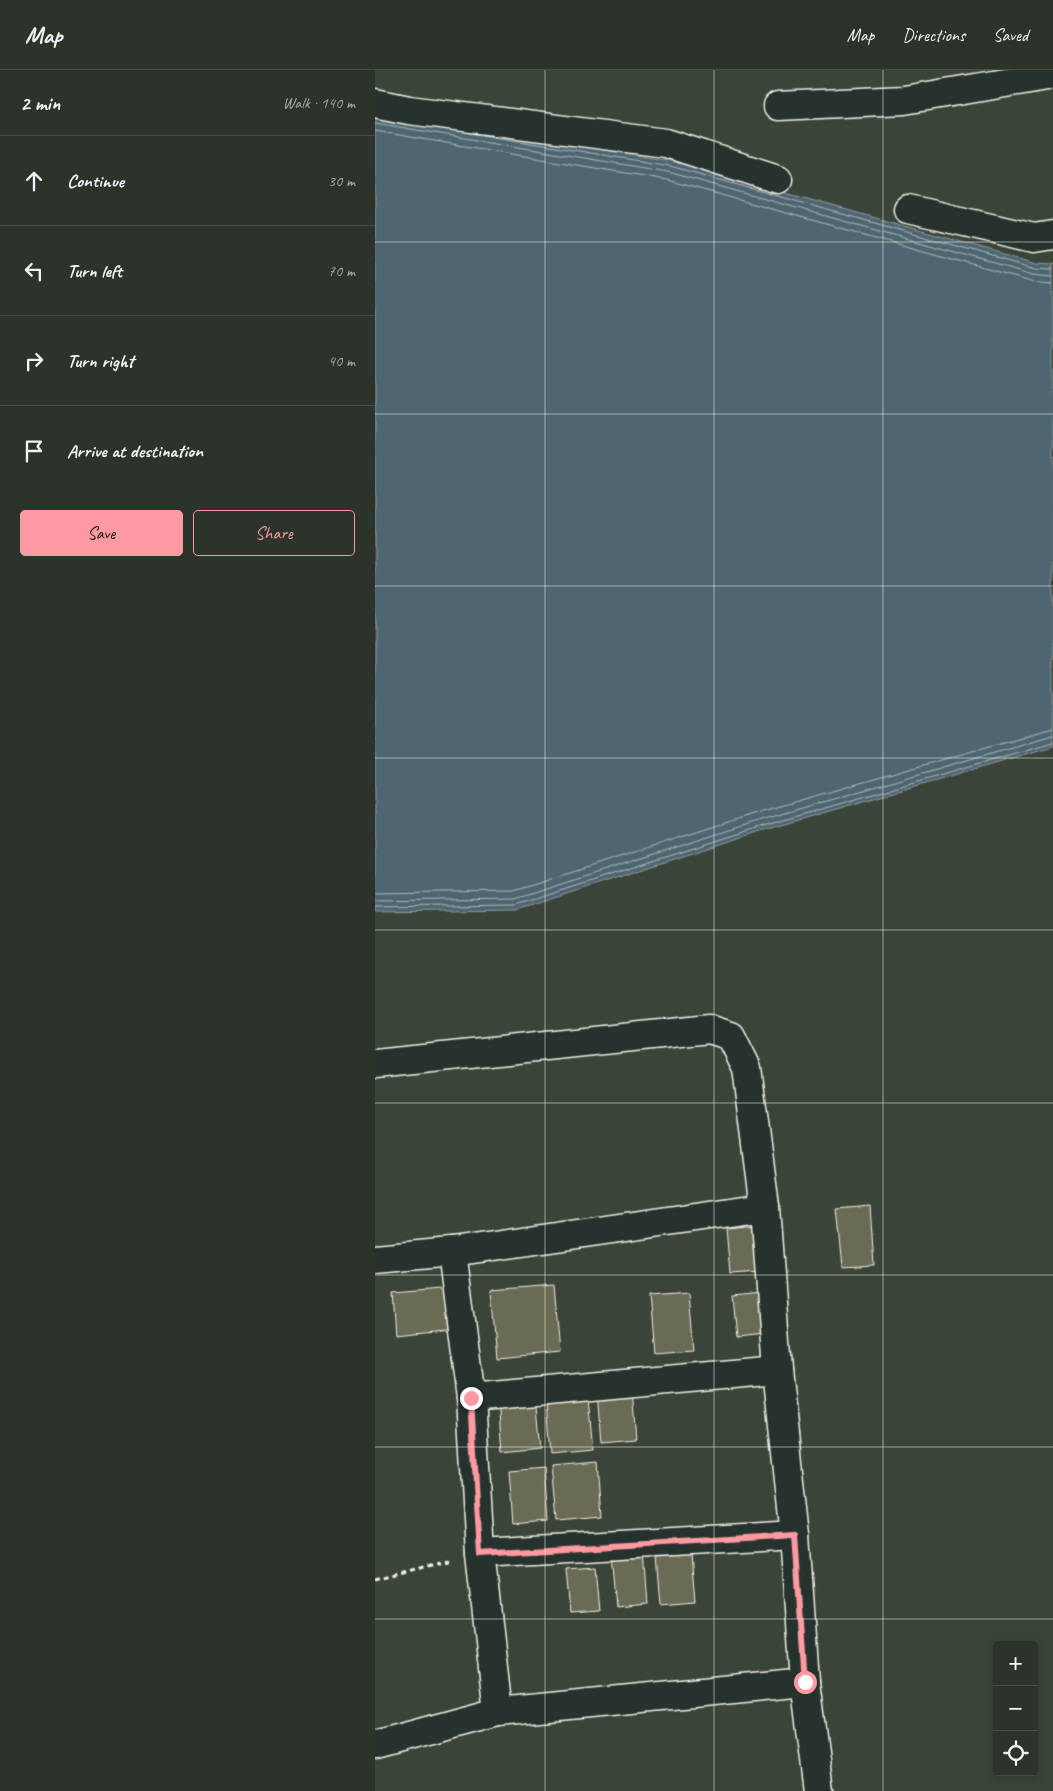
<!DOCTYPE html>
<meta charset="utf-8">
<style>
body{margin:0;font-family:Caveat,sans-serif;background:#343b33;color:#f1f3f6}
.controls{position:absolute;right:15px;bottom:15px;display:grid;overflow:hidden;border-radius:5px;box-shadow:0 2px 8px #0003}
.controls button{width:45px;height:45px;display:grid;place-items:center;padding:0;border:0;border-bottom:1px solid #484e47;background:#2c332b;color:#f1f3f6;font:25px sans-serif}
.stop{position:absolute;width:15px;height:15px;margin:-11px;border:4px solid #ff9aa2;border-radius:50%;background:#fff}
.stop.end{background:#ff9aa2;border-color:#fff;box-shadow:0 1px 5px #0008}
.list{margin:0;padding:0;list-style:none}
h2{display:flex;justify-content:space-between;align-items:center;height:65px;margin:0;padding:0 20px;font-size:21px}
h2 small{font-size:16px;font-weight:400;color:#a6aaa9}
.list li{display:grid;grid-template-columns:32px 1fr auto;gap:15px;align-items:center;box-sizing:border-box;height:90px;padding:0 20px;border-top:1px solid #484e47}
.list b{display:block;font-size:19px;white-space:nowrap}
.list em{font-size:16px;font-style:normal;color:#a6aaa9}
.actions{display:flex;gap:10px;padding:15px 20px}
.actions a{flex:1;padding:11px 0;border:1px solid #ff9aa2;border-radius:5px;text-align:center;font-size:18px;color:#ff9aa2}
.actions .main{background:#ff9aa2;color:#111}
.icon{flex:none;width:28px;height:28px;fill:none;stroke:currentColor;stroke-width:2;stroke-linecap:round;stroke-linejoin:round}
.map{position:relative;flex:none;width:678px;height:1721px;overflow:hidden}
header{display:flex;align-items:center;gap:30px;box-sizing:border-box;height:70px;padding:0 25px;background:#2c332b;border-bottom:1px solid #484e47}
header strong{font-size:24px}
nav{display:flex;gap:28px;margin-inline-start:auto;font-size:18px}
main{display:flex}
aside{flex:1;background:#2c332b}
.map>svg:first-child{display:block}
</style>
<header>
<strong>Map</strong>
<nav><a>Map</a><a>Directions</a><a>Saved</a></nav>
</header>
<main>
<aside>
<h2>2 min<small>Walk · 140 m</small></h2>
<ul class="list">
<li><svg class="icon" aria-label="ahead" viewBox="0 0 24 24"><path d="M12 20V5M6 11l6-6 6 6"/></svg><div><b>Continue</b></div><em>30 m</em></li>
<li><svg class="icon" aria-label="left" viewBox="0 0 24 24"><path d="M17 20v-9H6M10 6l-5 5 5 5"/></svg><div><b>Turn left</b></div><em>70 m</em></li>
<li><svg class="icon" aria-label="right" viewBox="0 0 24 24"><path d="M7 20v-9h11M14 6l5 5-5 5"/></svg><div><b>Turn right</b></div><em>40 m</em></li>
<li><svg class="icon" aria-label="arrive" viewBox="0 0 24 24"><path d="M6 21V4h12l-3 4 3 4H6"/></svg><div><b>Arrive at destination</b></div></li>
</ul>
<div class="actions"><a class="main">Save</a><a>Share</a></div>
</aside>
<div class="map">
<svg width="678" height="1721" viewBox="0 0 678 1721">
<rect width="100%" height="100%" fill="#3b4439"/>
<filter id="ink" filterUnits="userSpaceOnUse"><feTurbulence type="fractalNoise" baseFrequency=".02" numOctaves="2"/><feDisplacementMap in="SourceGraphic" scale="10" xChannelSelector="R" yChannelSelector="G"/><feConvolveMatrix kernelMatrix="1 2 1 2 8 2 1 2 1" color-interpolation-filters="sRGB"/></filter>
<g filter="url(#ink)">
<polygon fill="#4e6672" stroke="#909ea1" points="0,42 296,91 662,193 678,194 678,676 389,760 142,840 0,842"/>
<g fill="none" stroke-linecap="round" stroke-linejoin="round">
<g stroke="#b2b9b9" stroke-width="1">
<polyline points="0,53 293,102 659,204 678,206"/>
<polyline points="0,61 292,110 657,211 678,213"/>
<polyline points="95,63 295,96 661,198 678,199"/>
<polyline points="0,823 139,821 384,742 678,658"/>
<polyline points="0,831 140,829 386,750 678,665"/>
<polyline points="0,837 141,835 388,756 678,672"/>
</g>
</g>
<g fill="#6b6a55" stroke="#f4f1e8">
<polygon points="495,1136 499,1195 468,1197 462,1139"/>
<polygon points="382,1155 386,1202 355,1204 351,1158"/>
<polygon points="179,1215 185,1282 122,1288 116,1220"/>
<polygon points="77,1218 80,1258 21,1264 18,1223"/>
<polygon points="314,1223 319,1280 279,1283 274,1226"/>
<polygon points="387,1223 390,1264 361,1267 357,1226"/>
<polygon points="257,1320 261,1369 226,1372 222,1322"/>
<polygon points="160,1327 165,1378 127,1382 123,1330"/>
<polygon points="213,1328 218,1380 175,1384 171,1331"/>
<polygon points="223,1392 227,1446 181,1450 176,1396"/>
<polygon points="169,1398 173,1451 138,1454 134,1401"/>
<polygon points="269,1482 273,1534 241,1537 236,1485"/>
<polygon points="316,1485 320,1531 286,1534 282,1488"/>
<polygon points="220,1497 224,1541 195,1543 191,1499"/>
</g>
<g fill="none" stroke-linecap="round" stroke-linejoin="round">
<g stroke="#f4f1e8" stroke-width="31">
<g id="minor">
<polyline points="0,33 34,40 291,73 403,109"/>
<polyline points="403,36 529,30 678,5"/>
<polyline points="533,139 659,168 678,165"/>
<polyline points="0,994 334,959 356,966 372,998 390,1137 402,1300 420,1465 430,1612 444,1721"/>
<polyline points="77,1182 96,1328 105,1483 123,1642 430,1612"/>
<polyline points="0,1189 77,1182 390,1137"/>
<polyline points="96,1328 402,1300"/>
<polyline points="105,1483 420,1465"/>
<polyline points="0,1675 123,1642"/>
</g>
</g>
<polyline stroke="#f4f1e8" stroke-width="3" stroke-dasharray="5 4" stroke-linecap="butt" points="0,1509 77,1490"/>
<use href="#minor" stroke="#26332d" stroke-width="28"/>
</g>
</g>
<g fill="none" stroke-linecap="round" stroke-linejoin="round" filter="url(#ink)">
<polyline stroke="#ff9aa2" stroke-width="6" points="96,1328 105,1484 420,1465 430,1612"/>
</g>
<path fill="none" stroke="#f4f1e8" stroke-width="1" stroke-opacity="0.55" d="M170,0V1721M339,0V1721M508,0V1721M0,172H678M0,344H678M0,516H678M0,688H678M0,860H678M0,1033H678M0,1205H678M0,1377H678M0,1549H678"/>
</svg>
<div class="controls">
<button>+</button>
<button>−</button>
<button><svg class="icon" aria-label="locate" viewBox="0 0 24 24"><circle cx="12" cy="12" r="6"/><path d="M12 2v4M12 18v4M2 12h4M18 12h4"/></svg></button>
</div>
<div class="stop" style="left:430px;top:1612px"></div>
<div class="stop end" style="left:96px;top:1328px"></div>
</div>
</main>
